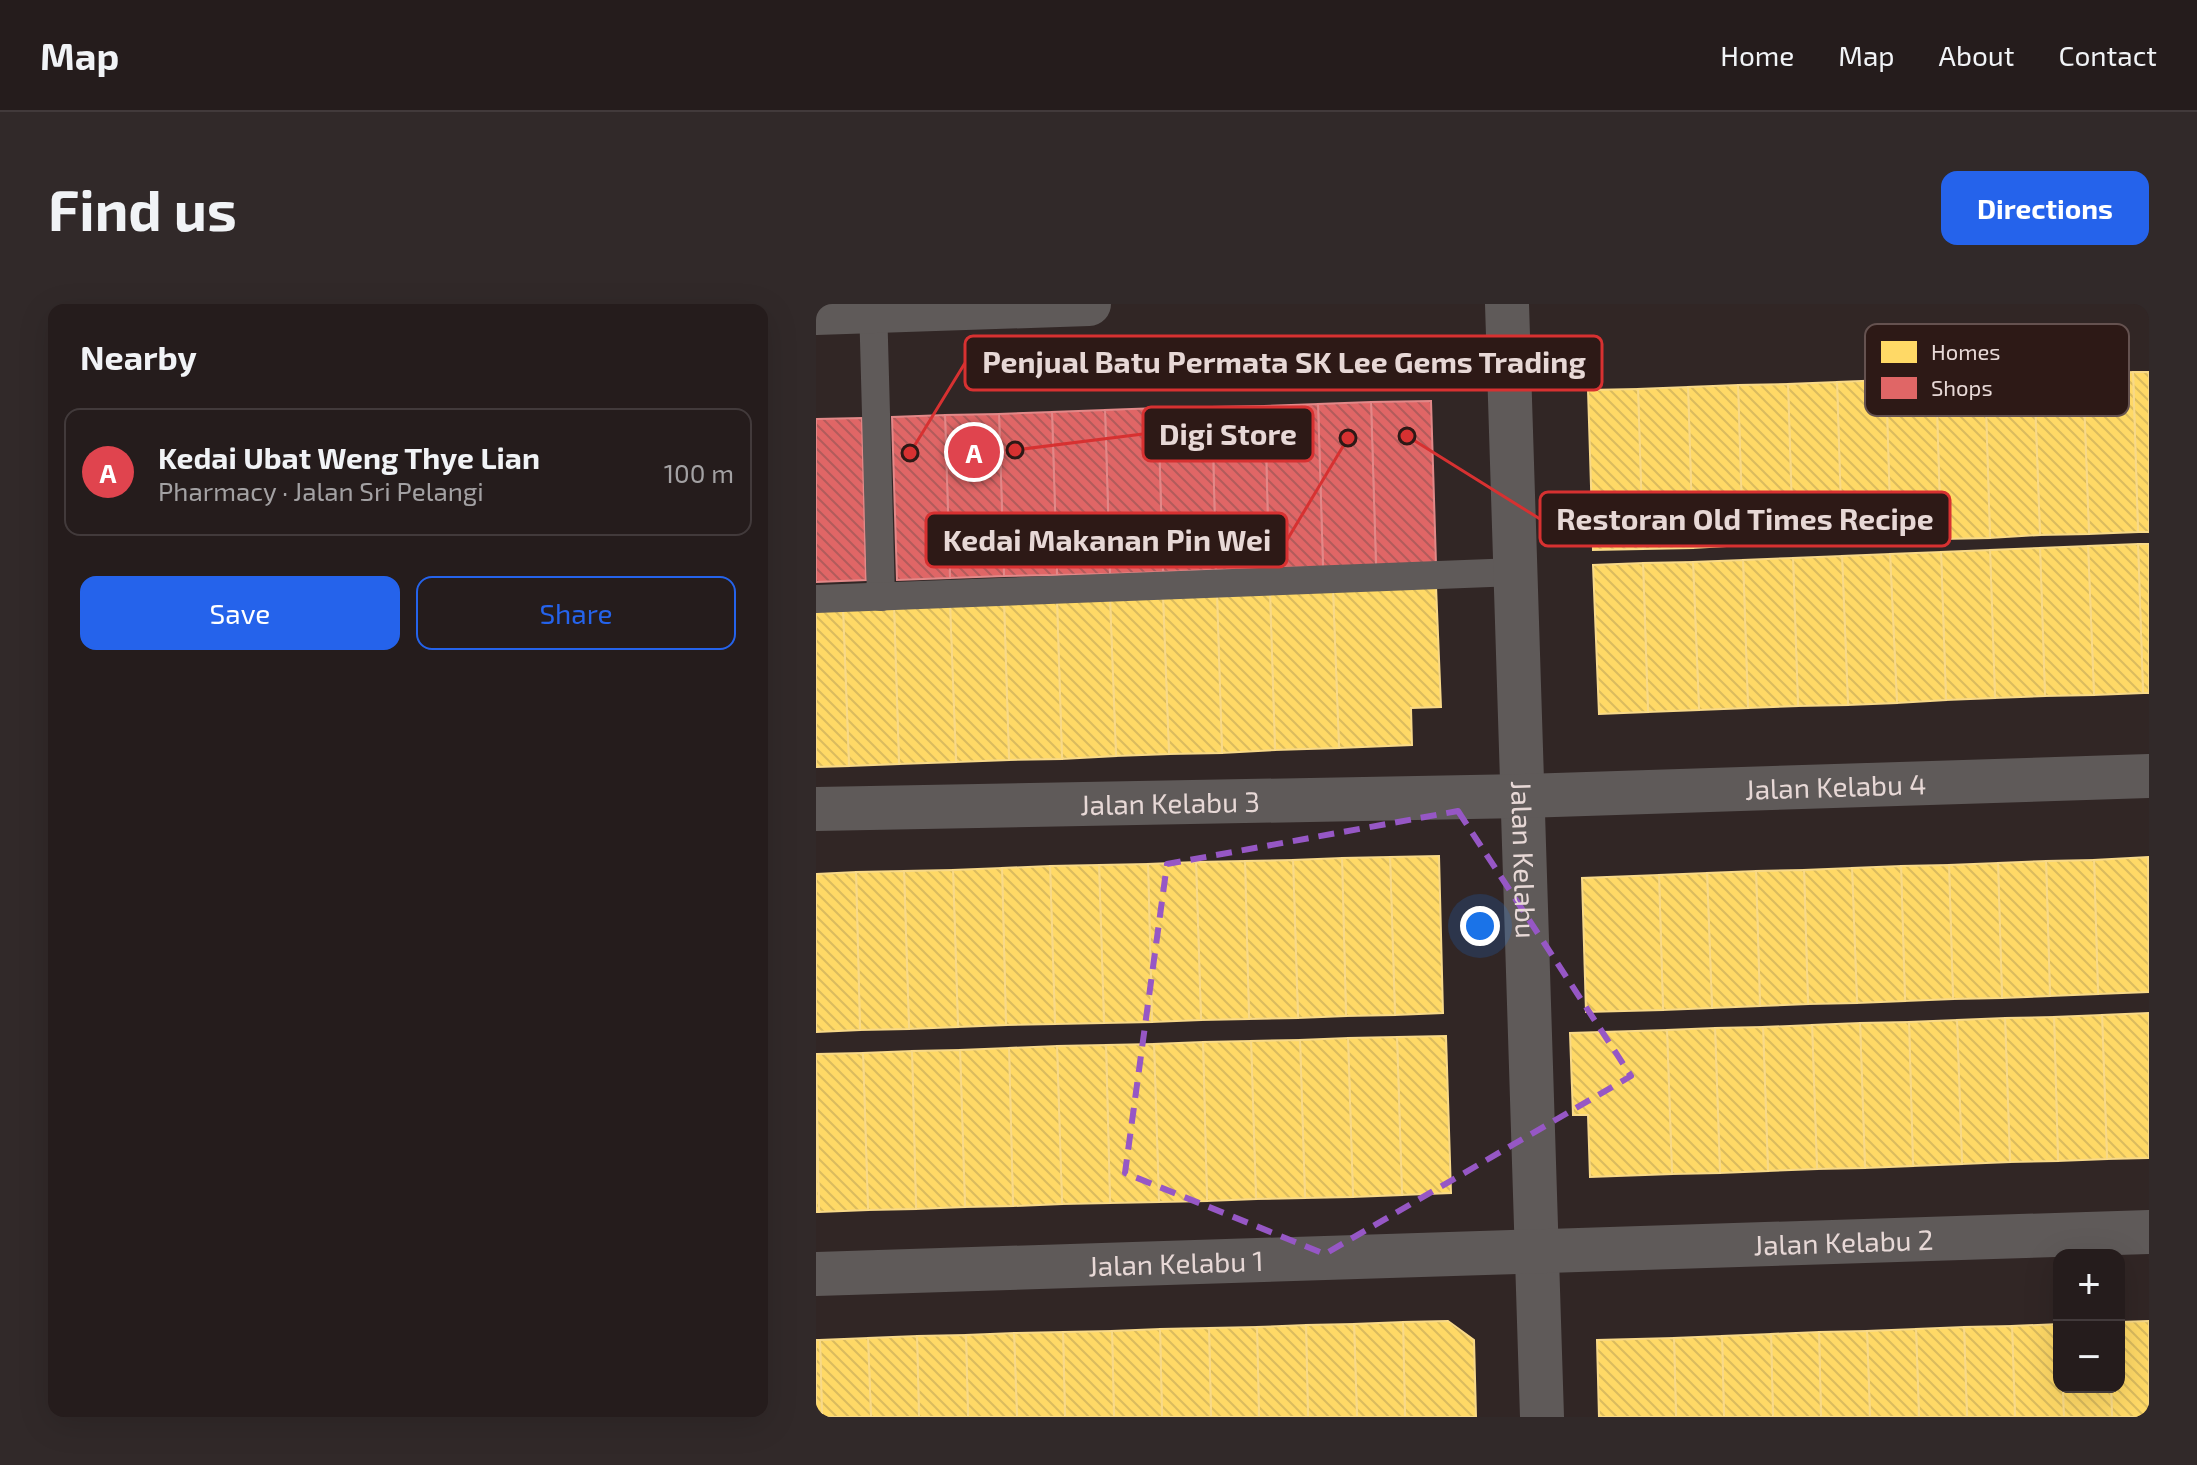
<!DOCTYPE html>
<meta charset="utf-8">
<style>
body{margin:0;font-family:"Exo 2",sans-serif;background:#312929;color:#f1f3f6}
.controls{position:absolute;right:24px;bottom:24px;display:grid;overflow:hidden;border-radius:16px;box-shadow:0 8px 32px #0002}
.controls button{width:72px;height:72px;display:grid;place-items:center;padding:0;border:0;border-bottom:2px solid #423a3b;background:#251c1c;color:#f1f3f6;font:40px sans-serif}
.you{position:absolute;left:664px;top:622px;width:28px;height:28px;margin:-20px;border:6px solid #fff;border-radius:50%;background:#1a73e8;box-shadow:0 0 0 12px #1a73e833}
.badge{display:grid;place-items:center;width:52px;height:52px;border-radius:50%;background:#2563eb;color:#fff;font-size:26px;font-weight:700}
.pin{position:absolute;translate:-50% -50%;border:4px solid #fff;box-shadow:0 2px 8px #0006}
.list{margin:0;padding:0;list-style:none}
h2{display:flex;justify-content:space-between;align-items:center;height:104px;margin:0;padding:0 32px;font-size:34px}
h2 small{font-size:26px;font-weight:400;color:#a3a1a3}
.list li{display:grid;grid-template-columns:52px 1fr auto;gap:24px;align-items:center;box-sizing:border-box;height:128px;margin:0 16px 16px;padding:0 16px;border:2px solid #423a3b;border-radius:16px}
.list b{display:block;font-size:30px;white-space:nowrap}
.list p{margin:0;font-size:26px;white-space:nowrap;color:#a3a1a3}
.list em{font-size:26px;font-style:normal;color:#a3a1a3}
.actions{display:flex;gap:16px;padding:24px 32px}
.actions a{flex:1;padding:18px 0;border:2px solid #2563eb;border-radius:16px;text-align:center;font-size:28px;color:#2563eb}
.actions .main{background:#2563eb;color:#fff}
.map{position:relative;flex:none;width:1333px;height:1113px;overflow:hidden;border-radius:16px}
header{display:flex;align-items:center;gap:48px;box-sizing:border-box;height:112px;padding:0 40px;background:#251c1c;border-bottom:2px solid #423a3b}
header strong{font-size:38px}
nav{display:flex;gap:44px;margin-inline-start:auto;font-size:28px}
.intro{display:flex;align-items:center;justify-content:space-between;box-sizing:border-box;height:192px;padding:0 48px}
h1{margin:0;font-size:56px}
.button{padding:20px 36px;border-radius:16px;background:#2563eb;color:#fff;font-size:28px;font-weight:700}
main{display:flex;gap:48px;padding:0 48px}
aside{flex:1;background:#251c1c;border-radius:16px;box-shadow:0 8px 32px #0002}
.map>svg:first-child{display:block}
</style>
<header>
<strong>Map</strong>
<nav><a>Home</a><a>Map</a><a>About</a><a>Contact</a></nav>
</header>
<div class="intro"><h1>Find us</h1><a class="button">Directions</a></div>
<main>
<aside>
<h2>Nearby<small></small></h2>
<ul class="list">
<li><span class="badge" style="background:#e0444e">A</span><div><b>Kedai Ubat Weng Thye Lian</b><p>Pharmacy · Jalan Sri Pelangi</p></div><em>100 m</em></li>
</ul>
<div class="actions"><a class="main">Save</a><a>Share</a></div>
</aside>
<div class="map">
<svg width="1333" height="1113" viewBox="0 0 1333 1113">
<defs>
<pattern id="homes-back-hatch" width="6" height="6" patternUnits="userSpaceOnUse" patternTransform="scale(2)"><rect width="6" height="6" fill="#ffd966"/><path d="M-1 5l2 2M0 0l6 6M5-1l2 2" fill="none" stroke="#dabb5e"/></pattern>
<pattern id="shops-back-hatch" width="6" height="6" patternUnits="userSpaceOnUse" patternTransform="scale(2)"><rect width="6" height="6" fill="#e06666"/><path d="M-1 5l2 2M0 0l6 6M5-1l2 2" fill="none" stroke="#b25b5b"/></pattern>
</defs>
<rect width="100%" height="100%" fill="#312625"/>
<g fill="url(#homes-back-hatch)" stroke="#f8d988" stroke-width="2">
<polygon points="1317,68 1333,68 1333,228 1322,228"/>
<polygon points="1317,68 1322,228 1273,230 1267,70"/>
<polygon points="1267,70 1273,230 1224,231 1218,71"/>
<polygon points="1218,71 1224,231 1174,234 1169,73"/>
<polygon points="1169,73 1174,234 1125,235 1120,75"/>
<polygon points="1120,75 1125,235 1075,237 1070,76"/>
<polygon points="1070,76 1075,237 1026,238 1021,78"/>
<polygon points="1021,78 1026,238 977,240 972,80"/>
<polygon points="972,80 977,240 927,241 922,81"/>
<polygon points="922,81 927,241 877,244 872,83"/>
<polygon points="872,83 877,244 827,245 822,85"/>
<polygon points="822,85 827,245 777,246 772,86"/>
<polygon points="1322,240 1333,240 1333,389 1327,389"/>
<polygon points="1322,240 1327,389 1278,391 1272,242"/>
<polygon points="1272,242 1278,391 1229,392 1224,244"/>
<polygon points="1224,244 1229,392 1179,394 1174,246"/>
<polygon points="1174,246 1179,394 1130,396 1125,248"/>
<polygon points="1125,248 1130,396 1081,399 1074,250"/>
<polygon points="1074,250 1081,399 1032,401 1026,252"/>
<polygon points="1026,252 1032,401 982,402 977,254"/>
<polygon points="977,254 982,402 932,404 927,256"/>
<polygon points="927,256 932,404 883,406 877,258"/>
<polygon points="877,258 883,406 832,408 827,259"/>
<polygon points="827,259 832,408 783,410 777,261"/>
<polygon points="620,282 625,403 595,404 596,441 523,444 517,286"/>
<polygon points="517,286 523,444 459,446 454,289"/>
<polygon points="454,289 459,446 406,449 401,291"/>
<polygon points="401,291 406,449 353,450 347,293"/>
<polygon points="347,293 353,450 300,452 294,295"/>
<polygon points="294,295 300,452 246,455 241,297"/>
<polygon points="241,297 246,455 193,456 188,299"/>
<polygon points="188,299 193,456 140,458 134,301"/>
<polygon points="134,301 140,458 83,460 78,303"/>
<polygon points="78,303 83,460 33,462 27,305"/>
<polygon points="27,305 33,462 0,463 0,306"/>
<polygon points="623,552 627,709 579,711 574,553"/>
<polygon points="574,553 579,711 530,712 526,554"/>
<polygon points="1332,553 1333,688 1282,690 1278,556"/>
<polygon points="526,554 530,712 482,714 477,556"/>
<polygon points="477,556 482,714 433,715 429,557"/>
<polygon points="1278,556 1282,690 1234,692 1230,557"/>
<polygon points="429,557 433,715 385,716 380,558"/>
<polygon points="1230,557 1234,692 1186,694 1182,559"/>
<polygon points="380,558 385,716 336,718 332,560"/>
<polygon points="1182,559 1186,694 1137,695 1133,561"/>
<polygon points="332,560 336,718 288,719 283,561"/>
<polygon points="283,561 288,719 239,720 234,562"/>
<polygon points="1133,561 1137,695 1089,697 1085,562"/>
<polygon points="234,562 239,720 190,721 186,564"/>
<polygon points="1085,562 1089,697 1041,699 1036,564"/>
<polygon points="186,564 190,721 142,723 137,566"/>
<polygon points="1036,564 1041,699 992,700 988,566"/>
<polygon points="137,566 142,723 93,725 88,567"/>
<polygon points="988,566 992,700 944,702 940,567"/>
<polygon points="88,567 93,725 44,726 40,568"/>
<polygon points="940,567 944,702 896,704 891,569"/>
<polygon points="40,568 44,726 0,728 0,570"/>
<polygon points="891,569 896,704 847,706 843,571"/>
<polygon points="843,571 847,706 770,708 766,574"/>
<polygon points="1333,709 1333,854 1291,855 1286,711"/>
<polygon points="1286,711 1291,855 1242,857 1238,713"/>
<polygon points="1238,713 1242,857 1194,858 1189,714"/>
<polygon points="1189,714 1194,858 1146,860 1141,716"/>
<polygon points="1141,716 1146,860 1097,862 1093,718"/>
<polygon points="1093,718 1097,862 1049,864 1044,719"/>
<polygon points="1044,719 1049,864 1001,865 996,721"/>
<polygon points="996,721 1001,865 952,867 947,723"/>
<polygon points="947,723 952,867 904,869 899,724"/>
<polygon points="899,724 904,869 856,870 851,726"/>
<polygon points="851,726 856,870 774,873 772,811 757,811 754,729"/>
<polygon points="630,732 635,889 586,891 581,733"/>
<polygon points="581,733 586,891 537,893 532,734"/>
<polygon points="532,734 537,893 489,894 484,736"/>
<polygon points="484,736 489,894 440,895 435,737"/>
<polygon points="435,737 440,895 391,897 387,738"/>
<polygon points="387,738 391,897 343,898 338,740"/>
<polygon points="338,740 343,898 294,899 290,741"/>
<polygon points="290,741 294,899 246,900 241,742"/>
<polygon points="241,742 246,900 197,902 193,744"/>
<polygon points="193,744 197,902 149,903 144,746"/>
<polygon points="144,746 149,903 100,905 96,747"/>
<polygon points="96,747 100,905 52,906 47,749"/>
<polygon points="47,749 52,906 3,908 0,750"/>
<polygon points="0,787 3,908 0,908"/>
<polygon points="632,1017 658,1036 660,1113 589,1113 587,1018"/>
<polygon points="1333,1017 1333,1113 1296,1113 1295,1083 1303,1083 1303,1018"/>
<polygon points="587,1018 589,1113 541,1113 538,1020"/>
<polygon points="538,1020 541,1113 492,1113 490,1021"/>
<polygon points="1243,1020 1243,1083 1247,1083 1248,1113 1199,1113 1196,1022"/>
<polygon points="490,1021 492,1113 443,1113 441,1023"/>
<polygon points="1196,1022 1199,1113 1151,1113 1148,1023"/>
<polygon points="441,1023 443,1113 395,1113 393,1024"/>
<polygon points="1148,1023 1151,1113 1103,1113 1100,1025"/>
<polygon points="393,1024 395,1113 346,1113 344,1025"/>
<polygon points="344,1025 346,1113 298,1113 296,1027"/>
<polygon points="1100,1025 1103,1113 1054,1113 1051,1027"/>
<polygon points="296,1027 298,1113 249,1113 247,1028"/>
<polygon points="1051,1027 1054,1113 1005,1113 1003,1028"/>
<polygon points="247,1028 249,1113 201,1113 198,1029"/>
<polygon points="1003,1028 1005,1113 957,1113 955,1030"/>
<polygon points="198,1029 201,1113 152,1113 150,1031"/>
<polygon points="955,1030 957,1113 908,1113 906,1032"/>
<polygon points="150,1031 152,1113 103,1113 101,1032"/>
<polygon points="101,1032 103,1113 55,1113 52,1034"/>
<polygon points="906,1032 908,1113 860,1113 858,1034"/>
<polygon points="52,1034 55,1113 6,1113 4,1036"/>
<polygon points="858,1034 860,1113 783,1113 781,1036"/>
<polygon points="0,1036 4,1036 6,1113 0,1113"/>
<polygon points="1247,1083 1295,1083 1296,1113 1248,1113"/>
</g>
<g fill="url(#shops-back-hatch)" stroke="#e28888" stroke-width="2">
<polygon points="615,97 620,260 560,262 555,98"/>
<polygon points="555,98 560,262 507,263 502,100"/>
<polygon points="502,100 507,263 453,264 449,102"/>
<polygon points="449,102 453,264 400,266 396,103"/>
<polygon points="396,103 400,266 347,268 342,104"/>
<polygon points="342,104 347,268 294,270 289,106"/>
<polygon points="289,106 294,270 241,271 236,108"/>
<polygon points="236,108 241,271 188,272 183,110"/>
<polygon points="183,110 188,272 134,274 129,111"/>
<polygon points="129,111 134,274 81,276 76,113"/>
<polygon points="46,114 50,276 0,278 0,115"/>
</g>
<g fill="none" stroke-linecap="round" stroke-linejoin="round">
<g stroke="#5f5a59" stroke-width="28">
<polyline points="57,0 65,293"/>
<polyline points="0,295 700,268"/>
</g>
<g stroke="#5f5a59" stroke-width="44">
<path id="s1" d="M691,0L726,1113"/>
<polyline points="0,9 273,0"/>
<path id="s2" d="M0,505L707,492L1333,472"/>
<path id="s3" d="M0,970L1333,928"/>
</g>
</g>
<path fill="none" stroke="#9657c5" stroke-width="6" stroke-dasharray="16 10" stroke-linejoin="round" d="M642,507L815,772L509,950L309,869L351,560Z"/>
<g text-anchor="middle" dominant-baseline="central" stroke-width="8" stroke-linejoin="round" paint-order="stroke">
<g font-size="28" fill="#e7d8d6" stroke="#2d1916">
<text stroke="none"><textPath href="#s2" startOffset="1020">Jalan Kelabu 4</textPath></text>
<text stroke="none"><textPath href="#s2" startOffset="354">Jalan Kelabu 3</textPath></text>
<text stroke="none"><textPath href="#s1" startOffset="556">Jalan Kelabu</textPath></text>
<text stroke="none"><textPath href="#s3" startOffset="1028">Jalan Kelabu 2</textPath></text>
<text stroke="none"><textPath href="#s3" startOffset="360">Jalan Kelabu 1</textPath></text>
</g>
</g>
<rect x="1049" y="20" width="264" height="92" rx="12" fill="#2d1916" stroke="#655250" stroke-width="2"/>
<rect x="1065" y="37" width="36" height="22" fill="#ffd966"/>
<rect x="1065" y="73" width="36" height="22" fill="#e06666"/>
<g font-size="22" fill="#e7d8d6">
<text x="1115" y="56">Homes</text>
<text x="1115" y="92">Shops</text>
</g>
<path fill="none" stroke="#d73131" stroke-width="3" d="M94 149L149 59M199 146L327 130M591 132L724 215M532 134L471 236"/>
<g fill="#d73131" stroke="#2d1916" stroke-width="3">
<circle cx="94" cy="149" r="8"/>
<circle cx="199" cy="146" r="8"/>
<circle cx="591" cy="132" r="8"/>
<circle cx="532" cy="134" r="8"/>
</g>
<g fill="#2d1916" stroke="#d73131" stroke-width="3">
<rect x="149" y="32" width="637" height="54" rx="8"/>
<rect x="327" y="103" width="170" height="54" rx="8"/>
<rect x="724" y="188" width="410" height="54" rx="8"/>
<rect x="110" y="209" width="361" height="54" rx="8"/>
</g>
<g font-size="30" text-anchor="middle" font-weight="bold" fill="#e7d8d6">
<text x="468" y="69">Penjual Batu Permata SK Lee Gems Trading</text>
<text x="412" y="141">Digi Store</text>
<text x="929" y="226">Restoran Old Times Recipe</text>
<text x="291" y="247">Kedai Makanan Pin Wei</text>
</g>
</svg>
<div class="controls">
<button>+</button>
<button>−</button>
</div>
<div class="you"></div>
<div class="pin badge" style="left:158px;top:148px;background:#e0444e">A</div>
</div>
</main>
